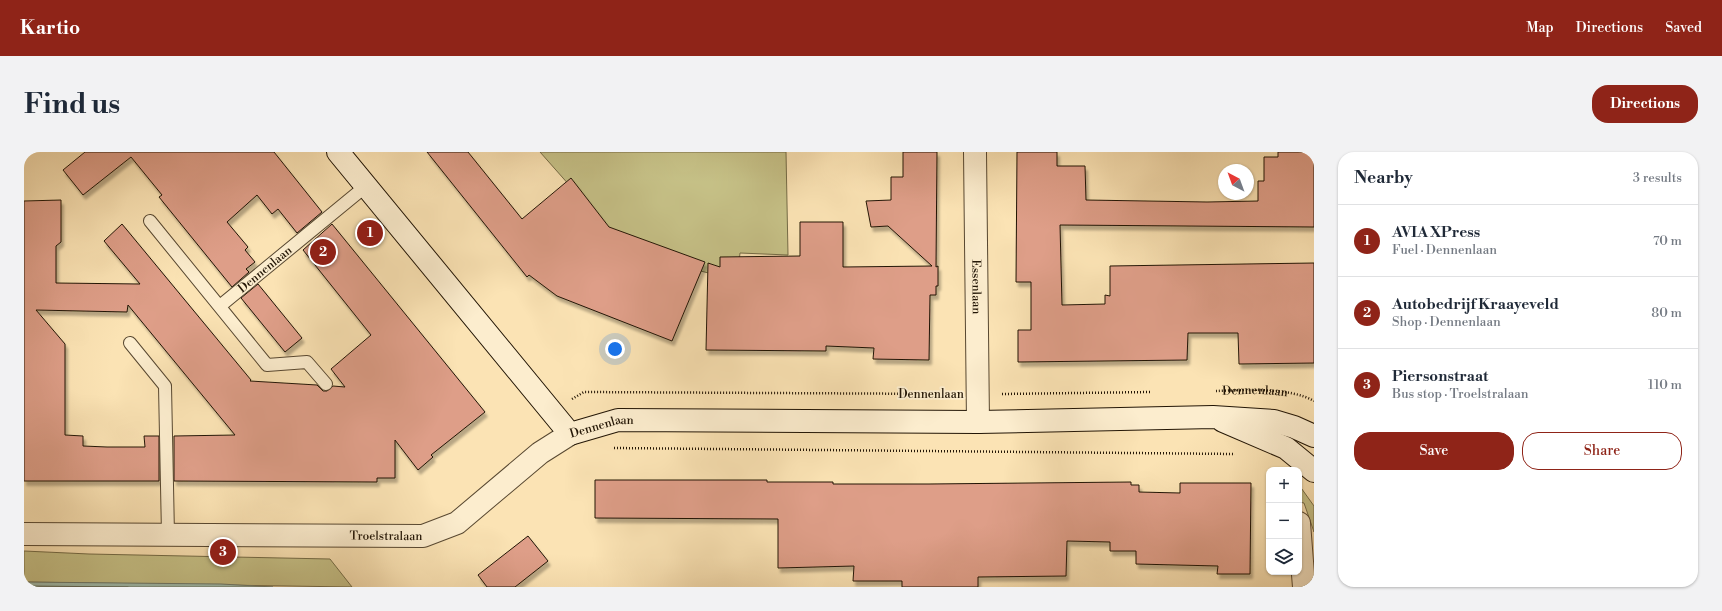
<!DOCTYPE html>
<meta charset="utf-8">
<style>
body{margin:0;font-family:"Libre Bodoni",serif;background:#f2f2f3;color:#1f2937}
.controls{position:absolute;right:12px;bottom:12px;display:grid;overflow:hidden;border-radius:8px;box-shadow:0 1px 3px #0004}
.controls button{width:36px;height:36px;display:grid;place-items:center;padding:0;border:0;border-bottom:1px solid #e0e1e3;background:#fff;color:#1f2937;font:20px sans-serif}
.compass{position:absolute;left:1194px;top:12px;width:36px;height:36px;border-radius:50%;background:#fff;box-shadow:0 1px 3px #0004;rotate:319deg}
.you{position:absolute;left:591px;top:197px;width:14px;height:14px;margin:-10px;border:3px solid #fff;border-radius:50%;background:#1a73e8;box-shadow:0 0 0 6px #1a73e833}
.badge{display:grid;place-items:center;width:26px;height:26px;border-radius:50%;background:#8f2418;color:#fff;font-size:13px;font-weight:700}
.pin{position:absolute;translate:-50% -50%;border:2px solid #fff;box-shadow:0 1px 4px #0006}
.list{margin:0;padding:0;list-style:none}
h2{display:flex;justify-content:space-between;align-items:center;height:52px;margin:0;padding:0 16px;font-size:17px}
h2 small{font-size:13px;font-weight:400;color:#747a83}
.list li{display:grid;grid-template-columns:26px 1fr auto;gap:12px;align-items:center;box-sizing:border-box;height:72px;padding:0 16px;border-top:1px solid #e0e1e3}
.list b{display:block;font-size:15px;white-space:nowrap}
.list p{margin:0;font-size:13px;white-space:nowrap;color:#747a83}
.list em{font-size:13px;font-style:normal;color:#747a83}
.actions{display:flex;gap:8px;padding:12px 16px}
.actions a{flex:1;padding:9px 0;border:1px solid #8f2418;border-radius:16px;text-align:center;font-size:14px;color:#8f2418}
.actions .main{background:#8f2418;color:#fff}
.icon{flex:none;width:22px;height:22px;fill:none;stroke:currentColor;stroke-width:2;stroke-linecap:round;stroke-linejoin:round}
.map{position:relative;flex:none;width:1290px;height:435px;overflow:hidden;border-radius:16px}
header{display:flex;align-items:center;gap:24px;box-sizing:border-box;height:56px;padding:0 20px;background:#8f2418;color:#fff}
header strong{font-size:19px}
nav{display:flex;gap:22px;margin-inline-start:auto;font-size:14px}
.intro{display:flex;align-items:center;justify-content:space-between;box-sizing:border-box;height:96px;padding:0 24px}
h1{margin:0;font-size:28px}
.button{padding:10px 18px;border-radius:16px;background:#8f2418;color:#fff;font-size:14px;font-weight:700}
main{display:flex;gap:24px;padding:0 24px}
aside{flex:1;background:#fff;border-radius:16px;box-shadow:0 1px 3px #0004}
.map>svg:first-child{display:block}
</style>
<header>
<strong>Kartio</strong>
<nav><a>Map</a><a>Directions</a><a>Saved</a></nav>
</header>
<div class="intro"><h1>Find us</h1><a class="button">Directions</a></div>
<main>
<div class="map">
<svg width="1290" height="435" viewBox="0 0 1290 435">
<defs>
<filter id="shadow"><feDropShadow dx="2.5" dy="4.5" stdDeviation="1" flood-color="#0004"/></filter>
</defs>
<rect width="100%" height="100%" fill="#fbe3b4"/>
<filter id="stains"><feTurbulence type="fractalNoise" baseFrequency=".005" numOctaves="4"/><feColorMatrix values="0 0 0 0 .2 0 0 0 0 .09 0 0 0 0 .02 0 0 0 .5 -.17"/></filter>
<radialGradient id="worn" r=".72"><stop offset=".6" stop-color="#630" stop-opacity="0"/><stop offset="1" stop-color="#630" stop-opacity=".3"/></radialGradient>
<g fill="#c6c187" stroke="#746b46">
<polygon points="516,0 762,0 764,103 716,101 713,128 640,110 592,86"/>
<polygon points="1275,333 1290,354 1290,380 1280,351 1275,350"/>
<polygon points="0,399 65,402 306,407 328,435 0,430"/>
</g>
<polygon fill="#9fbeb0" stroke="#6d7a6c" points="0,430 197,432 249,435 0,435"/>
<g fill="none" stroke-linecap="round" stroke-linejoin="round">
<polyline stroke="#606a5a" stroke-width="1" points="0,434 104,435"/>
</g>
<g fill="#de9e88" stroke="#221505" filter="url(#shadow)">
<polygon points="61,0 250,0 298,60 273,81 254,57 248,62 233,43 203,70 224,95 221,98 231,110 222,117 225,120 208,135 135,45 138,43 107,5 59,43 39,18"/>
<polygon points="403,0 444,0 498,67 547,26 585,75 681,110 648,189 533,144 505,123 503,125"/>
<polygon points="879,0 913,0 912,115 914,114 914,134 912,134 912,143 906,143 905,208 849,207 850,196 802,194 802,199 682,198 684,111 696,115 696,105 776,104 776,70 819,70 819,115 908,114 864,74 847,75 842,49 867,48 867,25 879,25"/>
<polygon points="993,0 1033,0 1033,14 1061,14 1062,48 1183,50 1234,49 1234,29 1240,29 1240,5 1254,5 1254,0 1290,0 1290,75 1036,73 1038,153 1081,152 1081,143 1086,144 1086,114 1290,111 1290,211 1215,212 1214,181 1164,181 1163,208 994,210 994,178 1007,178 1007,130 992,130"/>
<polygon points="37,48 37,90 32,94 32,131 116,132 80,89 98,72 227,228 226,229 293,233 299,239 303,239 309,234 321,235 307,217 347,183 279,98 308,72 461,260 407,303 409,305 394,318 371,288 371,326 353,326 353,330 150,329 150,284 211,283 104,153 103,160 12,158 41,192 41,283 59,284 59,294 83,295 121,295 120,284 135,284 135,329 0,329 0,49"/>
<polygon points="234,132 278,186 261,200 217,146"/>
<polygon points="571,328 743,328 743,330 809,330 809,332 905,332 1107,330 1107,333 1115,333 1115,340 1156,341 1156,331 1227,331 1226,422 1193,422 1194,414 1112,412 1112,399 1086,399 1086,390 1043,389 1042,424 954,425 954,435 878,435 878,429 829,429 830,414 754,416 754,367 571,366"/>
<polygon points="504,384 524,409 491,435 463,435 454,423"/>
</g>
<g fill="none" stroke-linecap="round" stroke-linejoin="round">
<g stroke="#584831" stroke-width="14">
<g id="service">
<polyline points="126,69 243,213 283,210 302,232"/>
<path id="s2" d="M196,154L342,34"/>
<polyline points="106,191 141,234 144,383"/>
</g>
</g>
<g stroke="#584831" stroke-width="24">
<g id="minor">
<path id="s3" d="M951,0L954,270"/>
<polyline points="1275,371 1280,435"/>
</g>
</g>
<g stroke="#584831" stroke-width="24">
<g id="tertiary">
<path id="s4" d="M0,382L399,384L433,371L516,301L546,282"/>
</g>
</g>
<g stroke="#221505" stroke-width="24">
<g id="secondary">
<path id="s5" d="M314,0L546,282L594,268L954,270L1189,265L1250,269L1270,275L1290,284"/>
<polyline points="1199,269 1262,296 1290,319"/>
</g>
</g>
<g stroke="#221505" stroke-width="2.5" stroke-dasharray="1 2" stroke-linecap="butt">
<path id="s1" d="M1192,239C1219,238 1266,235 1290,249"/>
<polyline points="978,242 1127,240"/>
<polyline points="548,247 560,240 929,242"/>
<polyline points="590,296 1211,302"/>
</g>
<use href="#service" stroke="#fcedce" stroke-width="12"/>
<use href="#minor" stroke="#fcedce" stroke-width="22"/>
<use href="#tertiary" stroke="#fcedce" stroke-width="22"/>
<use href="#secondary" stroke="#fcedce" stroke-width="22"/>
</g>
<g text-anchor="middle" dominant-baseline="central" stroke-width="3.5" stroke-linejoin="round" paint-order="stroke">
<g font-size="12" fill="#221505" stroke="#fcedce">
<text stroke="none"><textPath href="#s2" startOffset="58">Dennenlaan</textPath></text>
<text stroke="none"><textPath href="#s3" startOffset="135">Essenlaan</textPath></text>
<text stroke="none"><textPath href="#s1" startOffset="39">Dennenlaan</textPath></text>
<text x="907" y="242">Dennenlaan</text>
<text stroke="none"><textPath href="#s5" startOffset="398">Dennenlaan</textPath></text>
<text stroke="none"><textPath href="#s4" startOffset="362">Troelstralaan</textPath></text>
</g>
</g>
<rect width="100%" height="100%" filter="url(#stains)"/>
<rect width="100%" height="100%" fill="url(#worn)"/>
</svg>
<div class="controls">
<button>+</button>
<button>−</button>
<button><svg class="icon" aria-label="layers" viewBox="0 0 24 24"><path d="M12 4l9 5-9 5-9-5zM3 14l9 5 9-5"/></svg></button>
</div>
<svg class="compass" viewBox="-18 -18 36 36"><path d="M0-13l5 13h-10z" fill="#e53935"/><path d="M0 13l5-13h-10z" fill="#747a83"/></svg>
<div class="you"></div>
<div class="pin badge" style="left:346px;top:81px">1</div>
<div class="pin badge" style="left:299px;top:100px">2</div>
<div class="pin badge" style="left:199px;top:400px">3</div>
</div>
<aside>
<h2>Nearby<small>3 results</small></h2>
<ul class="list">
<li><span class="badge">1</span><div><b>AVIA XPress</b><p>Fuel · Dennenlaan</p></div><em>70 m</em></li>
<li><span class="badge">2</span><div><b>Autobedrijf Kraayeveld</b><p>Shop · Dennenlaan</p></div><em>80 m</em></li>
<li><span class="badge">3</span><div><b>Piersonstraat</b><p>Bus stop · Troelstralaan</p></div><em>110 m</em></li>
</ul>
<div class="actions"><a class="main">Save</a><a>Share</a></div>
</aside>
</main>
